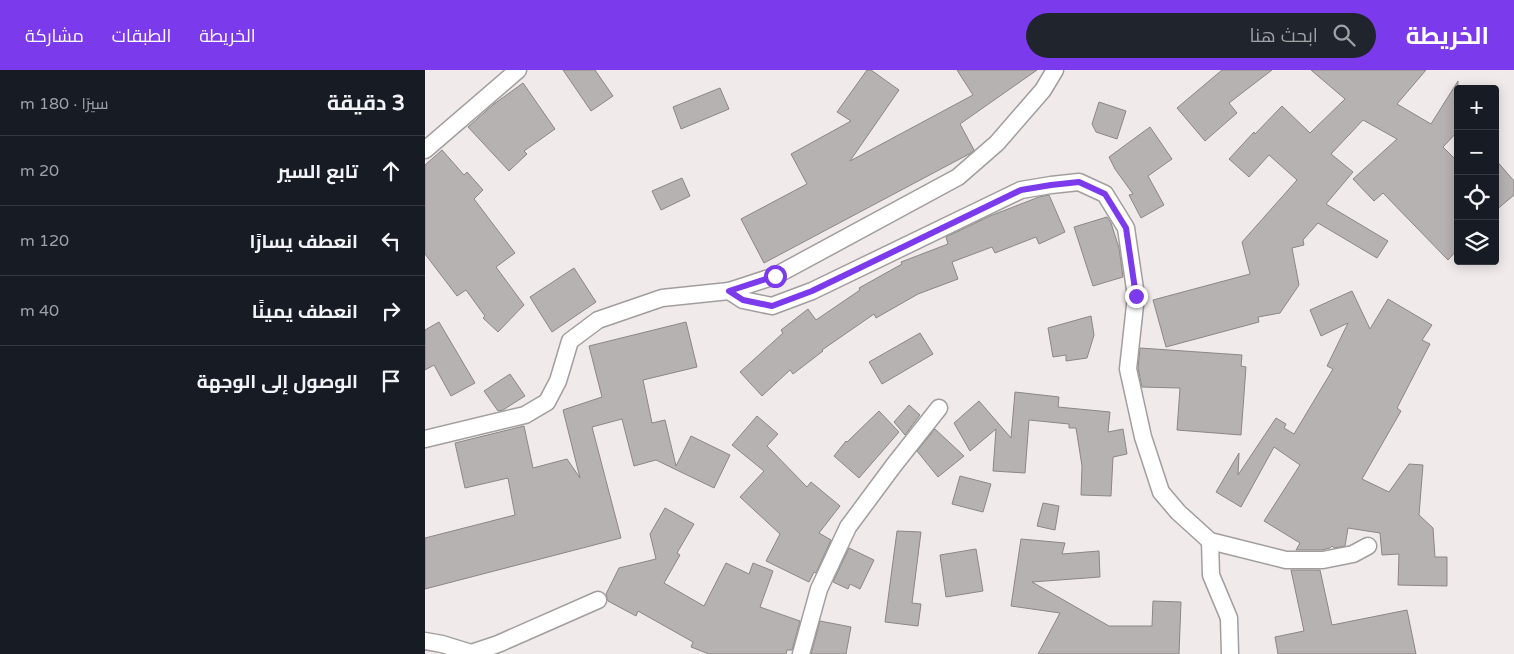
<!DOCTYPE html>
<html lang="ar">
<meta charset="utf-8">
<style>
body{margin:0;font-family:"Varela Round",Cairo,sans-serif;background:#20242c;color:#f1f3f6;direction:rtl}
.controls{position:absolute;right:15px;top:15px;display:grid;overflow:hidden;border-radius:5px;box-shadow:0 2px 12px #0003}
.controls button{width:45px;height:45px;display:grid;place-items:center;padding:0;border:0;border-bottom:1px solid #363941;background:#171b24;color:#f1f3f6;font:25px sans-serif}
.stop{position:absolute;width:15px;height:15px;margin:-11px;border:4px solid #7c3aed;border-radius:50%;background:#fff}
.stop.end{background:#7c3aed;border-color:#fff;box-shadow:0 1px 5px #0008}
.list{margin:0;padding:0;list-style:none}
h2{display:flex;justify-content:space-between;align-items:center;height:65px;margin:0;padding:0 20px;font-size:21px}
h2 small{font-size:16px;font-weight:400;color:#9ea1a6}
.list li{display:grid;grid-template-columns:32px 1fr auto;gap:15px;align-items:center;box-sizing:border-box;height:70px;padding:0 20px;border-top:1px solid #363941}
.list b{display:block;font-size:19px;white-space:nowrap}
.list em{font-size:16px;font-style:normal;color:#9ea1a6}
.icon{flex:none;width:28px;height:28px;fill:none;stroke:currentColor;stroke-width:2;stroke-linecap:round;stroke-linejoin:round}
.map{position:relative;flex:none;width:1089px;height:584px;overflow:hidden;direction:ltr}
header{display:flex;align-items:center;gap:30px;box-sizing:border-box;height:70px;padding:0 25px;background:#7c3aed;color:#fff}
header strong{font-size:24px}
nav{display:flex;gap:28px;margin-inline-start:auto;font-size:18px}
.search{width:350px;height:45px;background:#20242c;display:flex;align-items:center;gap:12px;box-sizing:border-box;padding:0 18px;border-radius:28px;color:#9ea1a6;font-size:19px}
main{display:flex}
aside{flex:1;background:#171b24}
.map>svg:first-child{display:block}
</style>
<header>
<strong>الخريطة</strong>
<div class="search"><svg class="icon" aria-label="search" viewBox="0 0 24 24"><circle cx="10" cy="10" r="6"/><path d="M15 15l6 6"/></svg>ابحث هنا</div>
<nav><a>الخريطة</a><a>الطبقات</a><a>مشاركة</a></nav>
</header>
<main>
<div class="map">
<svg width="1089" height="584" viewBox="0 0 1089 584">
<rect width="100%" height="100%" fill="#f0eaea"/>
<g fill="#b7b2b2" stroke="#8c8787">
<polygon points="138,0 170,0 188,26 166,41"/>
<polygon points="442,0 446,0 474,20 425,91 548,25 532,0 612,0 535,54 549,80 546,83 339,193 316,149 382,114 366,84 426,51 412,42"/>
<polygon points="797,0 847,0 804,33 812,43 780,71 752,38"/>
<polygon points="886,0 1001,0 972,34 1006,54 1033,11 1033,61 1018,77 1033,92 1033,179 1023,190 958,123 949,131 928,109 972,69 938,50 906,84 928,102 901,134 963,171 952,188 893,153 878,170 879,175 867,178 874,215 855,243 833,247 834,252 741,277 728,230 825,204 817,172 872,110 844,85 824,107 804,89 829,62 830,64 857,36 885,63 920,29"/>
<polygon points="98,13 130,59 99,81 102,84 84,101 43,57 69,34"/>
<polygon points="295,18 304,39 256,59 248,37"/>
<polygon points="674,32 701,41 692,69 671,62 667,54"/>
<polygon points="725,57 747,89 723,106 739,135 716,148 704,125 708,124 690,99 684,87"/>
<polygon points="17,80 39,105 42,102 58,120 49,129 90,183 71,197 99,235 73,262 58,248 60,246 41,220 32,226 0,184 0,95"/>
<polygon points="1070,89 1089,111 1089,125 1070,141"/>
<polygon points="257,108 265,126 236,140 227,121"/>
<polygon points="624,125 640,162 614,174 611,167 570,183 567,177 527,192 533,209 493,224 451,248 449,244 397,280 398,281 368,304 365,300 337,326 315,302 358,263 356,260 383,239 391,250 435,220 434,218 477,194 476,192 523,174 521,167 565,146 614,127"/>
<polygon points="682,147 686,153 694,178 698,207 668,216 649,157"/>
<polygon points="149,198 171,232 127,262 105,227"/>
<polygon points="927,221 945,259 963,229 1007,255 997,270 1005,274 972,338 976,341 937,409 964,422 984,394 998,395 994,445 1008,458 1010,487 1022,487 1022,516 973,515 974,484 957,485 955,463 923,458 920,476 909,478 907,476 905,478 897,480 871,480 875,473 839,451 875,395 849,377 816,437 791,422 814,383 813,405 851,348 861,354 859,358 869,364 908,299 902,296 923,253 896,266 885,240"/>
<polygon points="666,246 669,265 662,288 641,291 641,285 628,287 623,258"/>
<polygon points="14,252 50,313 26,326 9,295 0,300 0,260"/>
<polygon points="261,252 272,297 218,310 227,353 240,350 251,396 266,366 305,385 289,418 231,390 209,396 197,349 167,357 196,468 0,519 0,468 90,445 83,408 40,418 30,373 99,356 108,398 142,389 155,408 138,340 177,327 164,276"/>
<polygon points="495,263 508,284 457,314 444,292"/>
<polygon points="715,278 817,285 816,296 821,297 816,365 752,360 755,318 717,317 713,298"/>
<polygon points="85,304 100,326 78,340 73,341 59,321"/>
<polygon points="590,322 634,327 633,337 685,342 683,362 698,359 702,384 688,387 686,426 656,425 657,396 651,358 644,358 644,354 604,350 600,403 568,401 571,359 545,381 529,353 554,331 586,368"/>
<polygon points="484,335 495,345 480,365 469,352"/>
<polygon points="454,341 474,362 434,408 409,386 421,371 422,372"/>
<polygon points="332,346 353,364 342,376 382,417 386,412 415,436 394,463 406,470 391,503 389,502 384,512 341,491 355,464 315,427 339,401 307,375"/>
<polygon points="510,359 539,386 513,407 492,381"/>
<polygon points="535,406 566,414 558,442 527,434"/>
<polygon points="618,433 634,436 630,460 612,456"/>
<polygon points="240,438 269,454 252,483 255,485 239,513 279,536 301,493 324,504 328,493 348,501 335,537 375,551 367,580 362,580 361,584 284,584 266,577 268,572 213,541 211,546 183,531 181,524 194,498 231,489 225,464"/>
<polygon points="472,461 496,462 487,533 496,534 493,556 460,552"/>
<polygon points="596,469 640,473 637,484 674,481 675,507 607,512 684,556 727,556 728,531 756,532 754,584 613,584 635,543 586,536"/>
<polygon points="424,478 449,490 435,519 425,514 423,519 408,512"/>
<polygon points="551,479 558,521 521,527 515,485"/>
<polygon points="866,500 895,500 907,555 982,540 991,584 853,584 850,567 879,561"/>
<polygon points="395,551 426,557 421,584 386,584"/>
</g>
<g fill="none" stroke-linecap="round" stroke-linejoin="round">
<g stroke="#a39e9e" stroke-width="19">
<g id="minor">
<polyline points="0,80 93,0"/>
<polyline points="304,221 318,230 347,236 387,221 596,120 626,115 654,112 680,124 701,158 711,226 703,299 718,367 736,422 753,442 785,471 861,490 898,490 928,484 943,476"/>
<polyline points="0,369 100,345 122,332 133,311 145,271 173,250 237,228 304,221 350,206 533,107 572,73 618,20 630,0"/>
<polyline points="785,471 786,505 804,548 805,584"/>
<polyline points="0,571 17,574 46,583 73,574 173,530"/>
<polyline points="376,584 394,519 423,457 469,395 514,338"/>
</g>
</g>
<use href="#minor" stroke="#fff" stroke-width="16"/>
</g>
<g fill="none" stroke-linecap="round" stroke-linejoin="round">
<polyline stroke="#7c3aed" stroke-width="6" points="350,206 304,221 318,230 347,236 387,221 596,120 626,115 654,112 680,124 701,158 711,226"/>
</g>
</svg>
<div class="controls">
<button>+</button>
<button>−</button>
<button><svg class="icon" aria-label="locate" viewBox="0 0 24 24"><circle cx="12" cy="12" r="6"/><path d="M12 2v4M12 18v4M2 12h4M18 12h4"/></svg></button>
<button><svg class="icon" aria-label="layers" viewBox="0 0 24 24"><path d="M12 4l9 5-9 5-9-5zM3 14l9 5 9-5"/></svg></button>
</div>
<div class="stop" style="left:350px;top:206px"></div>
<div class="stop end" style="left:711px;top:226px"></div>
</div>
<aside>
<h2>3 دقيقة<small>سيرًا · 180 m</small></h2>
<ul class="list">
<li><svg class="icon" aria-label="ahead" viewBox="0 0 24 24"><path d="M12 20V5M6 11l6-6 6 6"/></svg><div><b>تابع السير</b></div><em>20 m</em></li>
<li><svg class="icon" aria-label="left" viewBox="0 0 24 24"><path d="M17 20v-9H6M10 6l-5 5 5 5"/></svg><div><b>انعطف يسارًا</b></div><em>120 m</em></li>
<li><svg class="icon" aria-label="right" viewBox="0 0 24 24"><path d="M7 20v-9h11M14 6l5 5-5 5"/></svg><div><b>انعطف يمينًا</b></div><em>40 m</em></li>
<li><svg class="icon" aria-label="arrive" viewBox="0 0 24 24"><path d="M6 21V4h12l-3 4 3 4H6"/></svg><div><b>الوصول إلى الوجهة</b></div></li>
</ul>
</aside>
</main>
